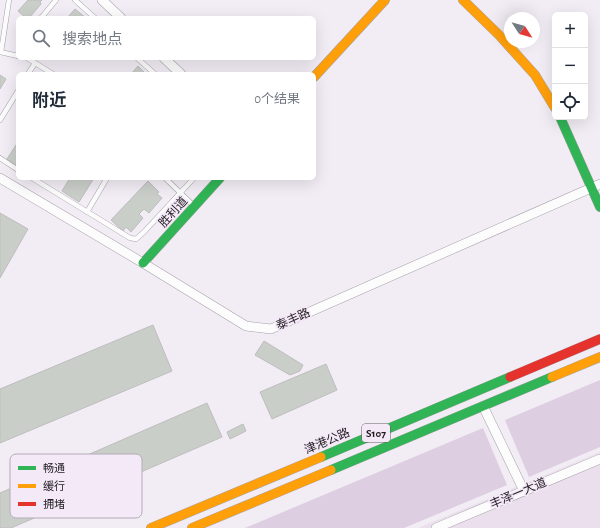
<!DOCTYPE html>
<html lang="zh">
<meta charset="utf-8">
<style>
body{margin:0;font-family:"Alegreya Sans","Noto Sans SC",sans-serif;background:#f2f2f3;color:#1f2937}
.controls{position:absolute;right:12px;top:12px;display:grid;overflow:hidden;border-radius:6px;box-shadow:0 4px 16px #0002}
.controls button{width:36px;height:36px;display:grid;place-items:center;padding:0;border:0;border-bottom:1px solid #e0e1e3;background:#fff;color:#1f2937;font:20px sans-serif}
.compass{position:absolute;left:504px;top:12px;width:36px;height:36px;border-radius:50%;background:#fff;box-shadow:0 4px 16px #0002;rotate:126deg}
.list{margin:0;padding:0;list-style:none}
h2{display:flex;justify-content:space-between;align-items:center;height:52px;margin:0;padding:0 16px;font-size:17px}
h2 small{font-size:13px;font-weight:400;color:#747a83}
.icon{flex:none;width:22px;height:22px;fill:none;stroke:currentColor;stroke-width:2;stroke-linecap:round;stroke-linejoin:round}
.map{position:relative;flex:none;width:600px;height:528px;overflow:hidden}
.search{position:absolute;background:#fff;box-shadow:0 4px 16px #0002;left:16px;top:16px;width:300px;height:44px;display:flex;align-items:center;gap:10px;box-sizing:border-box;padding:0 14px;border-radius:6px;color:#747a83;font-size:15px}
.panel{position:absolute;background:#fff;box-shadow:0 4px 16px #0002;left:16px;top:72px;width:300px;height:108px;border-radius:6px}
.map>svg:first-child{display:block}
</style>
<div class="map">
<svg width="600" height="528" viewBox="0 0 600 528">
<rect width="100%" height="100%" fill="#f2ecf4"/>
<polygon fill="#ebdfee" points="600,452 600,528 418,528"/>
<g fill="#decee2">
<polygon points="600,380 600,447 529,477 505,420"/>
<polygon points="483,428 507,485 404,528 245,528"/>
</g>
<g fill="#cacec9" stroke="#bebdbe">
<polygon points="28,0 42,0 40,2 41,4 29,18 26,18 18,11"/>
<polygon points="75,9 86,18 67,18"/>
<polygon points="138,66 146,74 131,74"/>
<polygon points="0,75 6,79 0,89"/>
<polygon points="18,142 18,166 7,159"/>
<polygon points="70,178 94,178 79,202 62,191"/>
<polygon points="148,181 159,192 157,194 162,198 149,213 144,209 139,214 143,218 131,232 126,227 123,231 111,220"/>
<polygon points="0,213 28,229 0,278"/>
<polygon points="153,325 172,371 0,443 0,389"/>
<polygon points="264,341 303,365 300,371 290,375 255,355"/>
<polygon points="326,364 337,390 272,419 260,392"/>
<polygon points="207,403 222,437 11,528 0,528 0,493"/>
<polygon points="243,424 246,431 230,439 227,432"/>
</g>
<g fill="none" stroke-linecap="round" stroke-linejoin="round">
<g stroke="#a7a2a8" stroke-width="5.5">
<g id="lane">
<polyline points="75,0 95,18"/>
<polyline points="41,18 56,0"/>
<polyline points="0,52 18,56"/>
<polyline points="1,52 9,0"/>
<polyline points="27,58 53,74"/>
<polyline points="137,58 155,74"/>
<polyline points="28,74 35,63"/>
<polyline points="0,120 18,91"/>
<polyline points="0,158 18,170"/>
<polyline points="32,178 130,238 136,239 144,232 194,178"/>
<polyline points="165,178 194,206"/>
<polyline points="87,212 107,178"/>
</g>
</g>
<g stroke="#a7a2a8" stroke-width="10">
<g id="street">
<polyline points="102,0 121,18"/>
<polyline points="164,58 181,74"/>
<polyline points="0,178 143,263 246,326 271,329 600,184"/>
<polyline points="483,406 524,491"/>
<polyline points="436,528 600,459"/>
</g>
</g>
<g stroke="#a7a2a8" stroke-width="10">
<g id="fast">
<polyline points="560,117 600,207"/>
<polyline points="143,263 220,178"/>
<polyline points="321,457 510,377"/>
<polyline points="331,470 552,377"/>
</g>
</g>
<g stroke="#a7a2a8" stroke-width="10">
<g id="slow">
<polyline points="463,0 499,35 535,75 555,108"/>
<polyline points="314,77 385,0"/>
<polyline points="552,377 600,357"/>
<polyline points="151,528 321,457"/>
<polyline points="192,528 331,470"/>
</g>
</g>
<g stroke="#a7a2a8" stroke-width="10">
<polyline id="jam" points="510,377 600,339"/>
</g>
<use href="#lane" stroke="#fdfcfd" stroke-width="4.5"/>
<use href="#street" stroke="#fdfcfd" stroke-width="9"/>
<use href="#fast" stroke="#30b455" stroke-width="9"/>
<use href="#slow" stroke="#ff9f0a" stroke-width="9"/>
<use href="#jam" stroke="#e5322d" stroke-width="9"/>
</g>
<g text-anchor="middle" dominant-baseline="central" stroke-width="3.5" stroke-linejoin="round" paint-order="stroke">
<rect fill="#f4e9f7" stroke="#605a61" stroke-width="1" x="362" y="424" width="28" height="18" rx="3"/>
<g font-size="11" font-weight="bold" fill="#201c21">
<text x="376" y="433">S107</text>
</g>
<g font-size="12" fill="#201c21" stroke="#f4e9f7">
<text transform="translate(173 212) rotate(-48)">胜利道</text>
<text transform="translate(293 319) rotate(-24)">泰丰路</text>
<text transform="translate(327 441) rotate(-23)">津港公路</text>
<text transform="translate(518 493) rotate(-23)">丰泽一大道</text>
</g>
</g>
<rect x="10" y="454" width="132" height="64" rx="6" fill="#f4e9f7" stroke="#b4acb7" stroke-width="1"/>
<rect x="18" y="466" width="18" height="4" fill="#30b455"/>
<rect x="18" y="484" width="18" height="4" fill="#ff9f0a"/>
<rect x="18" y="502" width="18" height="4" fill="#e5322d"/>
<g font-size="11" fill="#201c21">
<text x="43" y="472">畅通</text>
<text x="43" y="490">缓行</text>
<text x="43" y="508">拥堵</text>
</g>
</svg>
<div class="controls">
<button>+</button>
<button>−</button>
<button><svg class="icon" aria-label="locate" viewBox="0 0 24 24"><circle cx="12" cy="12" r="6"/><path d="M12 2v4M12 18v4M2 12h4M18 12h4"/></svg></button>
</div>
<svg class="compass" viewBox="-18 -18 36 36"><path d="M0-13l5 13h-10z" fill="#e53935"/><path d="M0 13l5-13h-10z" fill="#747a83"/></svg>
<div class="search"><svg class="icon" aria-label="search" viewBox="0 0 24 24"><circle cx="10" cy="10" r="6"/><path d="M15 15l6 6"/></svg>搜索地点</div>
<section class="panel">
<h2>附近<small>0个结果</small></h2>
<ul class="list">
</ul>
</section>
</div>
